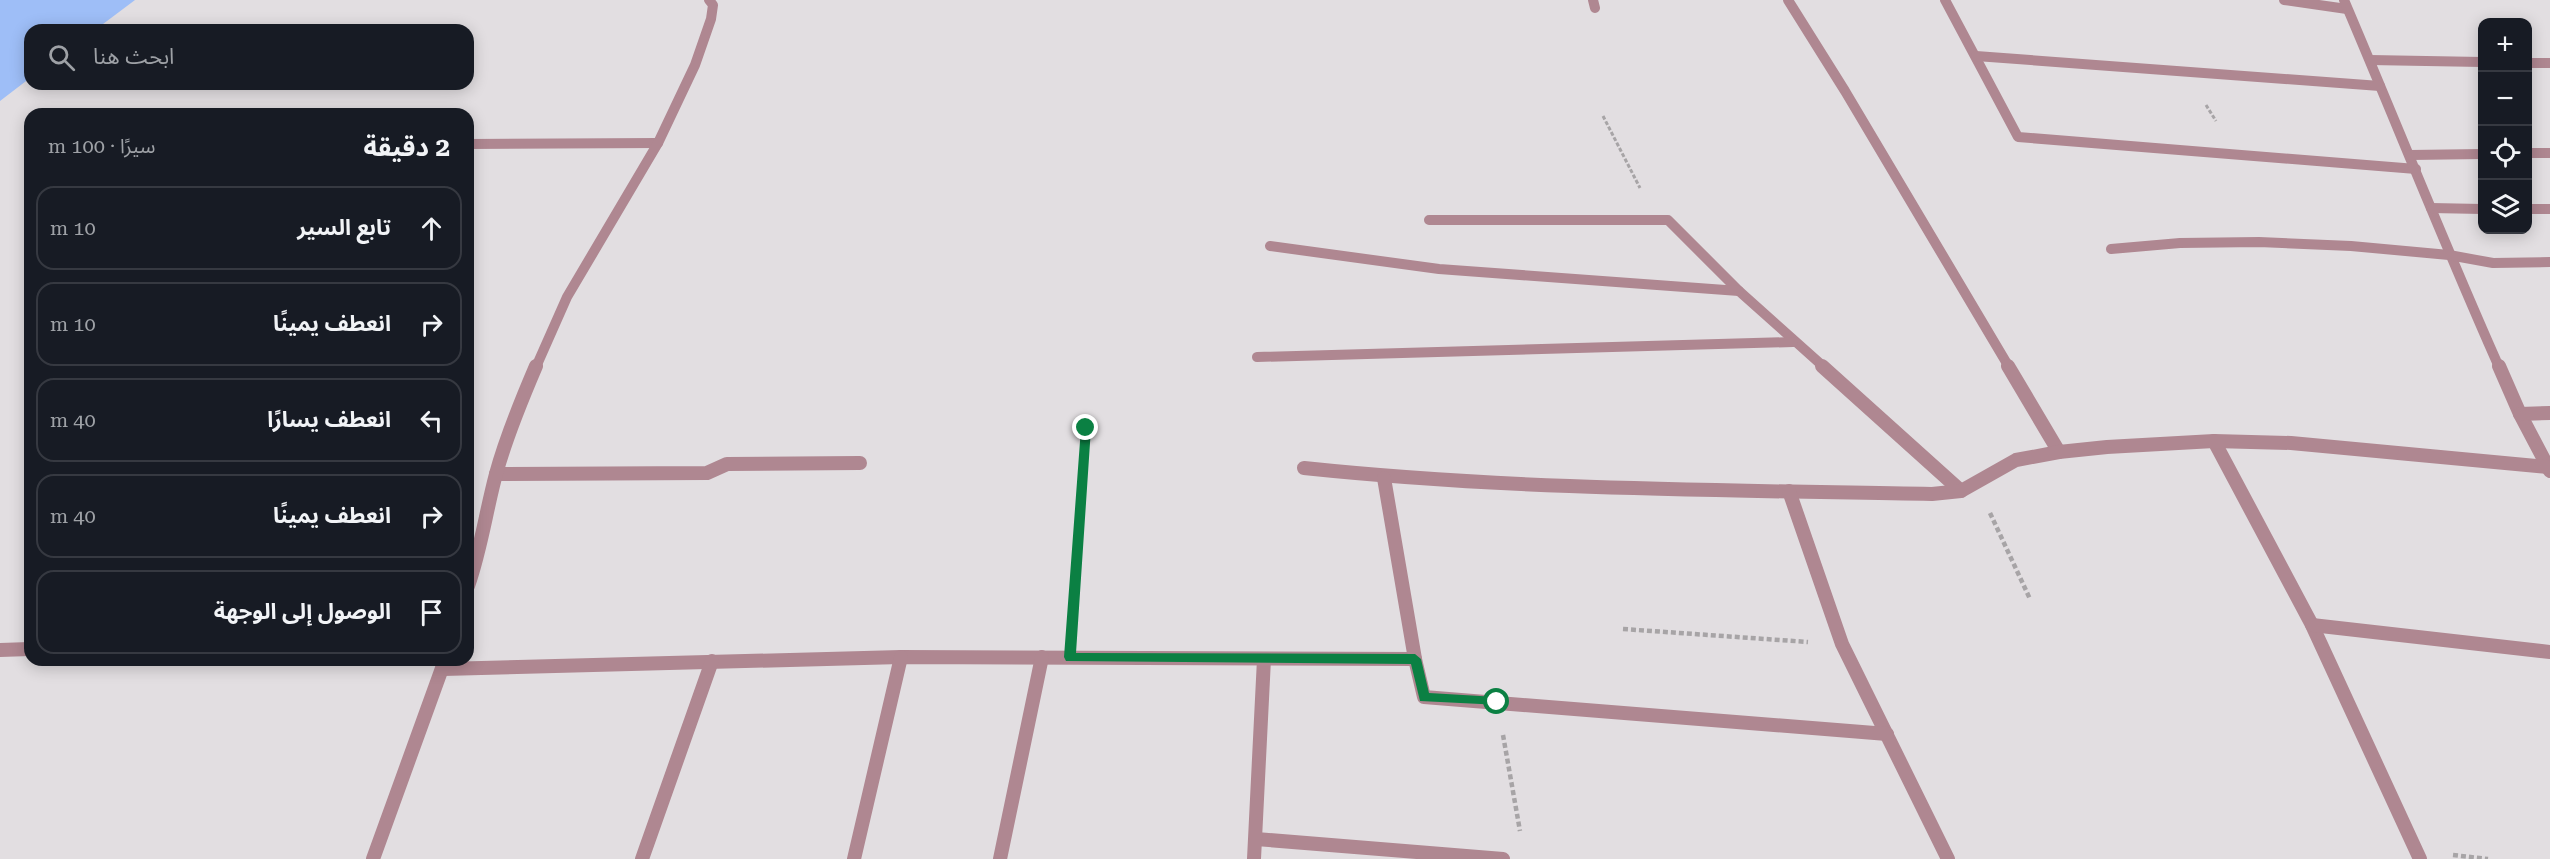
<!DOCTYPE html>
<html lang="ar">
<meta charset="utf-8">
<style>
body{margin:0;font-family:"Roboto Serif","Noto Sans Arabic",serif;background:#242831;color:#f1f3f6;direction:rtl}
.controls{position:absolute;right:18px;top:18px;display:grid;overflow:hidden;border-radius:12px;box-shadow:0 3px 15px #0003}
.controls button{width:54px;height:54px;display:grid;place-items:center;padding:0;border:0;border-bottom:2px solid #363941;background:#171b24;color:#f1f3f6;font:30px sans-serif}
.stop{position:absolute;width:18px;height:18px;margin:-14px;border:4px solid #0b8043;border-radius:50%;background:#fff}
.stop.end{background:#0b8043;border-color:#fff;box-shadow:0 2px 6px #0008}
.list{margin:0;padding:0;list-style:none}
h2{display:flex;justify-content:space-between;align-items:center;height:78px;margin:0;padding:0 24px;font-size:26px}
h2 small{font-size:20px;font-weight:400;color:#9ea1a6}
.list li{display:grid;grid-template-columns:39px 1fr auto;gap:18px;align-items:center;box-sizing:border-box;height:84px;margin:0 12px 12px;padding:0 12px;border:2px solid #363941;border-radius:18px}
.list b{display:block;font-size:22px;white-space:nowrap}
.list em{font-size:20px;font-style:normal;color:#9ea1a6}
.icon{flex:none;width:33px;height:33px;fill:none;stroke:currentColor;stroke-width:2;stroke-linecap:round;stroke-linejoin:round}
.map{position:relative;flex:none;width:2550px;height:859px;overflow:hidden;direction:ltr}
.search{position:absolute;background:#171b24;box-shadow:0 3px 15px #0003;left:24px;top:24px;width:450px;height:66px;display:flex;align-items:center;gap:15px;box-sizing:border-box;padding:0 21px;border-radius:18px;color:#9ea1a6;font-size:22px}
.panel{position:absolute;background:#171b24;box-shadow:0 3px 15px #0003;left:24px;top:108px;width:450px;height:558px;border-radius:18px;direction:rtl}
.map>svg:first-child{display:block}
</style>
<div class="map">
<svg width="2550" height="859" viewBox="0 0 2550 859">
<rect width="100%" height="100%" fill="#e2dee1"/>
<polygon fill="#9ebef7" points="0,0 135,0 95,30 30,30 30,78 0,101"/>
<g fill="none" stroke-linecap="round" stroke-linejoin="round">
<g stroke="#a7a4a6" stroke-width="3" stroke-dasharray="4 2" stroke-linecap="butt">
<polyline points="2206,105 2216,121"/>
<polyline points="1603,116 1640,188"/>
</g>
<g stroke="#a7a4a6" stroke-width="4.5" stroke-dasharray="5 3" stroke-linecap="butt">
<polyline points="1990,513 2030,599"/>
<polyline points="1072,625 1086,428"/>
<polyline points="1623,629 1808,642"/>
<polyline points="1503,735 1520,831"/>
<polyline points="2453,855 2488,859"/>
</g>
<polyline stroke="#af8791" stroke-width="10" points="2284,0 2347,9"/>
<g stroke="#af8791" stroke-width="10">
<polyline points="1593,0 1595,8"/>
<polyline points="1788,0 1845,91 2009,367"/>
<polyline points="1945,0 2018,137 2416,169"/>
<path d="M2344,0C2396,122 2445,246 2499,367"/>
<polyline points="1976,56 2380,86"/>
<polyline points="2370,60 2482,62"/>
<polyline points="2528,63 2550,63"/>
<polyline points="468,144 658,143"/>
<polyline points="2528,153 2550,153"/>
<polyline points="2410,155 2482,154"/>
<polyline points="2431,208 2482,209"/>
<polyline points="2528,209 2550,209"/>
<polyline points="1429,220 1668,220 1739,291 1824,367"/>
<polyline points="1270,246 1439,269 1739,291"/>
<polyline points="2111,249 2180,243 2259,242 2351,246 2449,255 2493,263 2550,262"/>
<polyline points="1257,357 1793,342"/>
<polyline points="536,367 567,297 658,143 695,65 711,19 713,5 709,0"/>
</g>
<g stroke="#af8791" stroke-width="14">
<polyline points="1822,366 1961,491"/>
<polyline points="2008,366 2059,452"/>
<polyline points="2499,366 2520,414 2550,471"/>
<polyline points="2520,414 2550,413"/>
<polyline points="2214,441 2312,625 2420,859"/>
<path d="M1304,468C1513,490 1722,490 1932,494L1961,491L2016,460L2059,452L2107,447L2214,441L2291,443L2547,467"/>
<polyline points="496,474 707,473 727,464 860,463"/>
<polyline points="1384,478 1415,659"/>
<polyline points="1789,491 1842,644 1948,859"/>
<path d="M468,586C481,549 486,511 496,474C506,437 521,401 536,366"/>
<polyline points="2312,625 2550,652"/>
<polyline points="0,650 30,649"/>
<polyline points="443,669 901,657 1415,659 1424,697 1887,734"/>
<polyline points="1256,839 1503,859"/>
<polyline points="373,859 445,660"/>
<polyline points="642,859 712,661"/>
<polyline points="854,859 901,657"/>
<polyline points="1000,859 1042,657"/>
<polyline points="1254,859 1264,659"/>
</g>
</g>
<polygon fill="#0b8043" points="1086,424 1091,428 1076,653 1415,654 1421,659 1429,693 1497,697 1501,698 1501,705 1420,701 1411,664 1066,661 1064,657 1081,428"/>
</svg>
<div class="controls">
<button>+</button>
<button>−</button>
<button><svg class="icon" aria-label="locate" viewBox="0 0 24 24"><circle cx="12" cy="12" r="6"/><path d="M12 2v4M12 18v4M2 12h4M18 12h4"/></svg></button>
<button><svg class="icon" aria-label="layers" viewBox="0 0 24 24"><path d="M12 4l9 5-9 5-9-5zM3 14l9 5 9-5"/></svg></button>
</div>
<div class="stop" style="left:1497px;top:702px"></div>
<div class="stop end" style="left:1086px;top:428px"></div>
<div class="search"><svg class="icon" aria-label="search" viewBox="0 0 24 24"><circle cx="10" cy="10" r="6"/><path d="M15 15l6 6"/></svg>ابحث هنا</div>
<section class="panel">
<h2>2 دقيقة<small>سيرًا · 100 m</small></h2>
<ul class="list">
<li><svg class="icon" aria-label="ahead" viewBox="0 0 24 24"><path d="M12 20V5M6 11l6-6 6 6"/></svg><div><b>تابع السير</b></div><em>10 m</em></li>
<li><svg class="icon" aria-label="right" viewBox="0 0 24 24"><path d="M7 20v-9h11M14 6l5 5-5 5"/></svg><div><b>انعطف يمينًا</b></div><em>10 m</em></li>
<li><svg class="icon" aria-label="left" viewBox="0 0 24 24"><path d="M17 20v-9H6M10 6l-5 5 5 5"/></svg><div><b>انعطف يسارًا</b></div><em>40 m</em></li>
<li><svg class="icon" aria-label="right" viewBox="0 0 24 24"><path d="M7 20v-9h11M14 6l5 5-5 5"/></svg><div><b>انعطف يمينًا</b></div><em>40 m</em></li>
<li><svg class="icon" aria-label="arrive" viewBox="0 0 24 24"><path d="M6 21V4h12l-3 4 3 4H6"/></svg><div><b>الوصول إلى الوجهة</b></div></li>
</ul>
</section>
</div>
